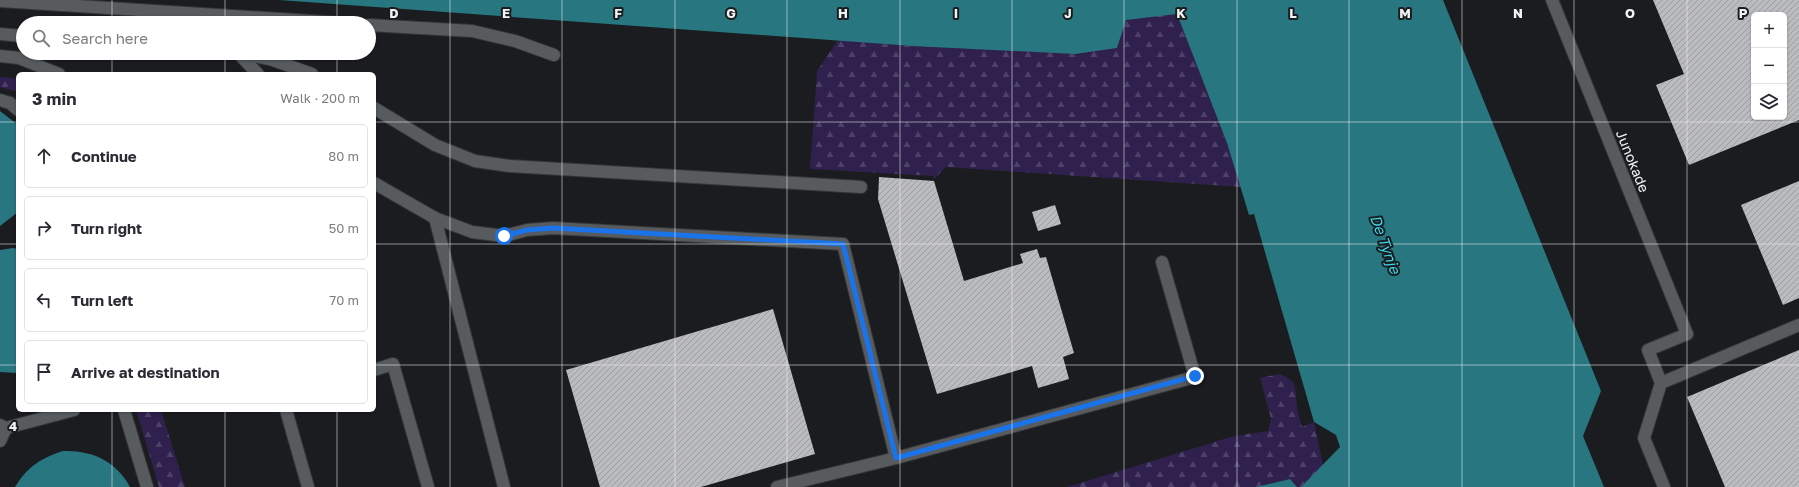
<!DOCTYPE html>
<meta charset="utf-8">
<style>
body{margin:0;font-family:"Golos Text",sans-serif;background:#f2f2f3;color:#2b2b33}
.controls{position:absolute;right:12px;top:12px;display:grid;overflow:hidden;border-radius:6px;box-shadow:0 1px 3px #0004}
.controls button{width:36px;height:36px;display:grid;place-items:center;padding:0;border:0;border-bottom:1px solid #e1e1e2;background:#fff;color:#2b2b33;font:20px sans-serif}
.stop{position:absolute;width:12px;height:12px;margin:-9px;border:3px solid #1a73e8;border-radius:50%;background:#fff}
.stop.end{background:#1a73e8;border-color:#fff;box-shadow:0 1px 4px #0008}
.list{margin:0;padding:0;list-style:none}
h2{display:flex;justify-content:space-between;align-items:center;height:52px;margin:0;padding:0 16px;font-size:17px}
h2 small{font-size:13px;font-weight:400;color:#7c7c81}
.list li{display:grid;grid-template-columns:26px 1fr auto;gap:12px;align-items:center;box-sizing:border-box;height:64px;margin:0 8px 8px;padding:0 8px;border:1px solid #e1e1e2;border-radius:6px}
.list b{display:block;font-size:15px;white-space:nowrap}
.list em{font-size:13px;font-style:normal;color:#7c7c81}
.icon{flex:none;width:22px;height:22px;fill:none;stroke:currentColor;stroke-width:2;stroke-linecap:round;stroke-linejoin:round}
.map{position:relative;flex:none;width:1799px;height:487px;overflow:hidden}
.search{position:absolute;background:#fff;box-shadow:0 1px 3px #0004;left:16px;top:16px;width:360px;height:44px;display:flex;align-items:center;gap:10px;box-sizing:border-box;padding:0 14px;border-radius:22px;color:#7c7c81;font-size:15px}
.panel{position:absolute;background:#fff;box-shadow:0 1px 3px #0004;left:16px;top:72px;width:360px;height:340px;border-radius:6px}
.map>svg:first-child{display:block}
</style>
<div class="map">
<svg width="1799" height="487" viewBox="0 0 1799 487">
<defs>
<pattern id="forest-firs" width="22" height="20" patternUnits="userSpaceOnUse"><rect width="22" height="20" fill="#2f204d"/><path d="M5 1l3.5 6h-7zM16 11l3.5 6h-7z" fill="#4d4167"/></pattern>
<pattern id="building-hatch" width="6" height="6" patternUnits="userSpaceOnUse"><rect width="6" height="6" fill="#babbbf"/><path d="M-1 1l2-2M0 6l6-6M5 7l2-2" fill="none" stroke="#9e9ea2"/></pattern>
</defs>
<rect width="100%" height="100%" fill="#1a1c1f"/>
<g fill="url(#forest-firs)">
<polygon points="1177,13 1227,143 1241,187 946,167 934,179 933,176 810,169 817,71 838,40 912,46"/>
<polygon points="0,77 18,79 18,92 0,87"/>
<path d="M1280,374C1298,382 1295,387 1297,404C1297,412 1300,419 1302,427L1314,422L1323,465L1301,487H1297L1290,479L1256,487H1067L1234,436L1268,431L1271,419L1260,378Z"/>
<polygon points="136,410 161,410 185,487 159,487"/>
</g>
<g fill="#277680">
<polygon points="279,0 1443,0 1601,391 1583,436 1604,487 1301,487 1340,447 1336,435 1314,422 1254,214 1249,215 1227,143 1177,14 1126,20 1117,48 1075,54 912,46"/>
<polygon points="0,111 18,125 18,212 0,226"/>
<polygon points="13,248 18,249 18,373 0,372 0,250"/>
<path d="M63,451C92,450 116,461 130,487H15C27,467 41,458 63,451Z"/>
<polygon points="1290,479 1297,487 1256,487"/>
</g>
<g fill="url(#building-hatch)" fill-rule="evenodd">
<path d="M1653,0H1799V120L1689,165L1656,85L1684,74ZM1754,15H1784V117H1754Z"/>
<polygon points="879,177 934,181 964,281 1023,263 1020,254 1037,249 1040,258 1046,257 1074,353 1063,357 1069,379 1038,388 1032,366 937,394 878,199"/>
<polygon points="1799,181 1799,298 1783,305 1741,205"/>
<polygon points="1055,205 1061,224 1038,231 1032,212"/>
<polygon points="773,309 815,454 701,487 600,487 566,370"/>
<polygon points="1799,350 1799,487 1725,487 1687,397"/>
</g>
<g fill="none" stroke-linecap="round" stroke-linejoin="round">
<g stroke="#343638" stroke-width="14">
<g id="lane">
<polyline points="0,1 342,23"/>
<polyline points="369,25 472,31 515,41 554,55"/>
<polyline points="0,34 23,36"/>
<polyline points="236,53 270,59 312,74"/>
<polyline points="238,53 258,74"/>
<polyline points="0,56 19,58 59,74"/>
<polyline points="0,100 10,103 18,110"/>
<polyline points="374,108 435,145 475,161 510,166 861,187"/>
<polyline points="374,183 435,218 472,232 504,236 527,230 553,228 843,244 896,458 777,487"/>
<polyline points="435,218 504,487"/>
<polyline points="374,370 393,364 428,487"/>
<polyline points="1661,383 1799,325"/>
<polyline points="124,410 147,487"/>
<polyline points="286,410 308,487"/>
<polyline points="0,425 6,428 74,410"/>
<polyline points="0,441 6,428"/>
<polyline points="896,458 1195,377 1162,262"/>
<polyline points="1664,487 1644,438 1661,383 1648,350 1687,334"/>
</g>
</g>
<g stroke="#343638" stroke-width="14">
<polyline id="street" points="1552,0 1687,334"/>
</g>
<use href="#lane" stroke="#585b5e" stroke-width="12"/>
<use href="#street" stroke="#585b5e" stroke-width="12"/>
</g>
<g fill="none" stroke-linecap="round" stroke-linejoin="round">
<polyline stroke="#1a73e8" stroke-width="5" points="504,236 527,230 553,228 843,244 896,458 1195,376"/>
</g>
<path fill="none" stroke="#f0f2f3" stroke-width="1" stroke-opacity="0.55" d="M112,0V23M225,0V23M337,0V23M450,0V487M562,0V487M675,0V487M787,0V487M900,0V487M1012,0V487M1124,0V487M1237,0V487M1349,0V487M1462,0V487M1574,0V487M1687,0V487M112,53V74M225,53V74M337,53V74M0,122H18M374,122H1799M0,244H18M374,244H1799M0,365H18M374,365H1799M112,410V487M225,410V487M337,410V487"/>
<g text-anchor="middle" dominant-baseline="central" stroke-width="4" stroke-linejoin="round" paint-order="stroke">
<g font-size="14" fill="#f0f2f3" stroke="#1a1c1f">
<text transform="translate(1633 161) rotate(68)">Junokade</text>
</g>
<g font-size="15" font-style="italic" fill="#3ad5e8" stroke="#1a1c1f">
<text transform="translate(1386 244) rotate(70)">De Tynje</text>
</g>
</g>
<g font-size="13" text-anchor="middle" font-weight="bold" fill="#f0f2f3" stroke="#1a1c1f" stroke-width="4" stroke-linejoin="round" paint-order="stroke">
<text x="394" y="18">D</text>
<text x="506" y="18">E</text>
<text x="618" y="18">F</text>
<text x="731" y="18">G</text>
<text x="843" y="18">H</text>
<text x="956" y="18">I</text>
<text x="1068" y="18">J</text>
<text x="1181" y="18">K</text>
<text x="1293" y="18">L</text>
<text x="1405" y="18">M</text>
<text x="1518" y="18">N</text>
<text x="1630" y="18">O</text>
<text x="1743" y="18">P</text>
<text x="13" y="431">4</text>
</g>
</svg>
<div class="controls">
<button>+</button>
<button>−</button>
<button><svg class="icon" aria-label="layers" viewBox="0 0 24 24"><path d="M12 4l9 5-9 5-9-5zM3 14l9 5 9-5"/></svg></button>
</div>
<div class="stop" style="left:504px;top:236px"></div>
<div class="stop end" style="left:1195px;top:376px"></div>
<div class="search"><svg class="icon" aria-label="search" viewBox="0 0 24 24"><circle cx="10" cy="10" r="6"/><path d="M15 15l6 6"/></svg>Search here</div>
<section class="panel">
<h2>3 min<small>Walk · 200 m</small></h2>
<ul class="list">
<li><svg class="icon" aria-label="ahead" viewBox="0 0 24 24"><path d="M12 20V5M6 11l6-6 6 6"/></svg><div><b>Continue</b></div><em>80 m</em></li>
<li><svg class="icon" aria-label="right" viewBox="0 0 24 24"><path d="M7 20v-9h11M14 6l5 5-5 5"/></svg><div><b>Turn right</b></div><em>50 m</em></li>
<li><svg class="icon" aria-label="left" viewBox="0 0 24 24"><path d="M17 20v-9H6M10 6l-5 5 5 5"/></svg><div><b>Turn left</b></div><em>70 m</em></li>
<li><svg class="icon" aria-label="arrive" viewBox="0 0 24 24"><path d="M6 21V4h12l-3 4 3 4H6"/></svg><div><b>Arrive at destination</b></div></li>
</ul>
</section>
</div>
